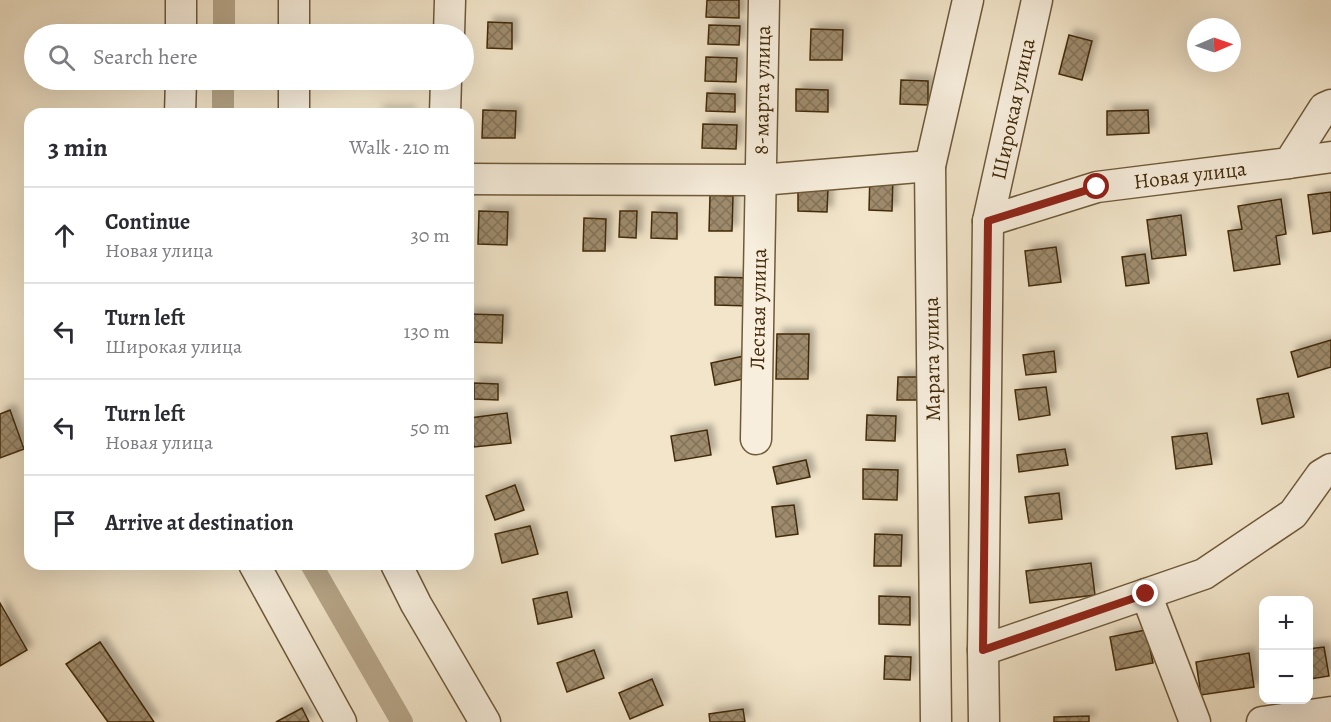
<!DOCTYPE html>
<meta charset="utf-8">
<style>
body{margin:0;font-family:Alegreya,serif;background:#f2f2f3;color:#2b2b33}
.controls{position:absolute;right:18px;bottom:18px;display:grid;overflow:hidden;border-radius:12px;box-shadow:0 6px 24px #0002}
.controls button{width:54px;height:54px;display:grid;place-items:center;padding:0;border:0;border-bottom:2px solid #e1e1e2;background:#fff;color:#2b2b33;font:30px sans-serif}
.compass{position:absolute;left:1187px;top:18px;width:54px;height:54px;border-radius:50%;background:#fff;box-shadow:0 6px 24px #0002;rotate:88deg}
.stop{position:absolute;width:18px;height:18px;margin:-14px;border:4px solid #8f2418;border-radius:50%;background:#fff}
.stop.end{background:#8f2418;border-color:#fff;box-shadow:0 2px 6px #0008}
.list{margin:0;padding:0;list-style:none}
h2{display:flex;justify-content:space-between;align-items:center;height:78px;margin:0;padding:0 24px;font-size:26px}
h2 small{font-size:20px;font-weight:400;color:#7c7c81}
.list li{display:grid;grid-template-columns:39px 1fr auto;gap:18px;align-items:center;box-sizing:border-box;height:96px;padding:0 24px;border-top:2px solid #e1e1e2}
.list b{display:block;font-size:22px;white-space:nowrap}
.list p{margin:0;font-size:20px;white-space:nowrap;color:#7c7c81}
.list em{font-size:20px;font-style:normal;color:#7c7c81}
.icon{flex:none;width:33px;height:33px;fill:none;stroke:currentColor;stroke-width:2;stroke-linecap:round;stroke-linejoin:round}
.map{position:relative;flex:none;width:1331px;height:722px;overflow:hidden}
.search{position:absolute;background:#fff;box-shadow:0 6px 24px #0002;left:24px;top:24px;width:450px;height:66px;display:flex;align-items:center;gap:15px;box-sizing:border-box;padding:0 21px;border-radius:33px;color:#7c7c81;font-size:22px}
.panel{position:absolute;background:#fff;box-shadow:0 6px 24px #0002;left:24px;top:108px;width:450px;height:462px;border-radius:18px}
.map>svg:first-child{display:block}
</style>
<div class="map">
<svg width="1331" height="722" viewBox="0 0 1331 722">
<defs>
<pattern id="building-cross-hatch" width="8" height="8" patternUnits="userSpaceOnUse" patternTransform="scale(1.5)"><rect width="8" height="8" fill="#9e8b6d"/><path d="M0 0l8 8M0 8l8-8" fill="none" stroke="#827258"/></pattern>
<filter id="shadow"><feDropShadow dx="5.5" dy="-5.5" stdDeviation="3" flood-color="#0004"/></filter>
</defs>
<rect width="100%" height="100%" fill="#f2e5ca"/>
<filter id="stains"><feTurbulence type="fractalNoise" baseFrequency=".00333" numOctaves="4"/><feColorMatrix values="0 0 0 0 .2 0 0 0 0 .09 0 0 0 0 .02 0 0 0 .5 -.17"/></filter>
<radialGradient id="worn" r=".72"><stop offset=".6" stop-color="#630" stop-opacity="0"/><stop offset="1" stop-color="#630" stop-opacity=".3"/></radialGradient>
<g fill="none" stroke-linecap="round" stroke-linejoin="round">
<g stroke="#b6a588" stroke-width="22">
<polyline points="224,34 224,0"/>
<polyline points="223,114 223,80"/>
<polyline points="311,564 402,722"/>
</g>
</g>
<g fill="url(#building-cross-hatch)" stroke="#432a08" stroke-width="1.5" filter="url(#shadow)">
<polygon points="707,0 739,0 739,18 706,17"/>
<polygon points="488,22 512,23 512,49 487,48"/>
<polygon points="709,25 740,26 739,45 708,44"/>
<polygon points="811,29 843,30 842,60 810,60"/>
<polygon points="1069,35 1092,41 1082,80 1059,74"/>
<polygon points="706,57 737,58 736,82 705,81"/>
<polygon points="363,80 393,80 393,83 363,82"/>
<polygon points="901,80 928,81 928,105 900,104"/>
<polygon points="796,89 828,90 828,112 796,111"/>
<polygon points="707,93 735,94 735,112 706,111"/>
<polygon points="483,110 516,111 515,138 482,138"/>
<polygon points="1148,110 1149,133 1107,135 1107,111"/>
<rect x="378" y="112" width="32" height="2"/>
<polygon points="703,124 737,125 736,149 702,148"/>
<polygon points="870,175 893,176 892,211 869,210"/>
<polygon points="798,187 828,188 827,212 798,211"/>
<polygon points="1331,192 1331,231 1313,234 1308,195"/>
<polygon points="710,195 733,196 732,231 709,231"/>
<polygon points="1281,199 1286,234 1276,236 1280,264 1234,271 1228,231 1242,229 1238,206"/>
<polygon points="479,211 508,212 507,245 478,244"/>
<polygon points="620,211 637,211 636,238 619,237"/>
<polygon points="652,212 677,213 677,239 651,238"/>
<polygon points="1181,215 1186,255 1152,259 1147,220"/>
<polygon points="584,218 606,219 605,251 583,251"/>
<polygon points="1056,247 1061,282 1029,286 1025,251"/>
<polygon points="1145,254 1149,283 1126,286 1122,257"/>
<polygon points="715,277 751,278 750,306 715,305"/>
<polygon points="468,314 503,315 502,343 468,342"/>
<polygon points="777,334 809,334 808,379 776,379"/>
<polygon points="1331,340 1331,367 1298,377 1291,352"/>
<polygon points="1054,351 1056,372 1026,375 1023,355"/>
<polygon points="744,356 748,378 715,385 711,363"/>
<polygon points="898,377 921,377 920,400 897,400"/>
<polygon points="474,383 498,384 498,400 474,399"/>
<polygon points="1046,387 1050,415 1019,420 1015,390"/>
<polygon points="1288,393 1294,417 1262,424 1257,399"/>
<polygon points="10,410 24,449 0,458 0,414"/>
<polygon points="507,413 511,443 474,447 470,418"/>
<polygon points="867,415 896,416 895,441 866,440"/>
<polygon points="707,430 711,455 675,461 671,436"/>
<polygon points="1207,433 1212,464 1176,469 1172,437"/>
<polygon points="1065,449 1068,465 1019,472 1017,455"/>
<polygon points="806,460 810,477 777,484 773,467"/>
<polygon points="863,469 898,470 897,500 863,499"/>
<polygon points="515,485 524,510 495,520 486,496"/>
<polygon points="1059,493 1062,519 1029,523 1025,497"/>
<polygon points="794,505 798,534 776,537 772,507"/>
<polygon points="530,526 538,554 502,563 495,534"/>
<polygon points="875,534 902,535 901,566 874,566"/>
<polygon points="1091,563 1095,595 1030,603 1026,571"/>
<polygon points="567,592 572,617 538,624 533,599"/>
<polygon points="879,596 910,597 910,625 879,624"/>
<polygon points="0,603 27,650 0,666"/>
<polygon points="1146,630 1153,663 1116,670 1110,637"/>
<polygon points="100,642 154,722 108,722 66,664"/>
<polygon points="1324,647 1329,676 1311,679 1308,649"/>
<polygon points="594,650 604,678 567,692 557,663"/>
<polygon points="1249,653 1254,687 1201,695 1196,662"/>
<polygon points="885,656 911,657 910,680 884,679"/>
<polygon points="652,679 663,705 630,719 619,693"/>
<polygon points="302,708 309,722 276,722"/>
<polygon points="743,709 745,722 710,722 709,714"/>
<polygon points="1089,716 1089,722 1054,722 1054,717"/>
</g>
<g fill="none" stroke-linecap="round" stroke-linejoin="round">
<g stroke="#6f5938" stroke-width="33">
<g id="minor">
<polyline points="294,0 294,34"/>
<polyline points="181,34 181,0"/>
<polyline points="449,34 450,0"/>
<polyline points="294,80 294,114"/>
<polyline points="180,114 181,80"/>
<polyline points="445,114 446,80"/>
<polyline points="1289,163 1331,157"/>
<polyline points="468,179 760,180 930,166"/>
<polyline points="988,221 1097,187 1289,163 1324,108 1331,105"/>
<polyline points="756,439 764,0"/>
<polyline points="254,564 341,722"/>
<polyline points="396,564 416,604 485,722"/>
<polyline points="1146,594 1195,722"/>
<polyline points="983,650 1204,574 1293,514 1321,475 1331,469"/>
<polyline points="936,722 930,166 968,0"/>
<polyline points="984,722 983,650 988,221 1037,0"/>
<polyline points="1262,722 1331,712"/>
</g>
</g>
<use href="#minor" stroke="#f7eedd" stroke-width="30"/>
</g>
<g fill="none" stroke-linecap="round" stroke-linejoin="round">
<polyline stroke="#8f2418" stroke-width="8" points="1097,187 988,221 983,650 1146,594"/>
</g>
<g text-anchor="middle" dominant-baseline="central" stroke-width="4.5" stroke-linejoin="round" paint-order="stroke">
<g font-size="21" fill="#432a08" stroke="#f7eedd">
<text transform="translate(762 90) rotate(-89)">8-марта улица</text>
<text transform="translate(1013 109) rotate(-78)">Широкая улица</text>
<text transform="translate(1190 175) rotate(-7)">Новая улица</text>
<text transform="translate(758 309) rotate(-89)">Лесная улица</text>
<text transform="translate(932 359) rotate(-91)">Марата улица</text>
</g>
</g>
<rect width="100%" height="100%" filter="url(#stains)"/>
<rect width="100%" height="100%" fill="url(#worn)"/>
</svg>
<div class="controls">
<button>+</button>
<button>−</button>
</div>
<svg class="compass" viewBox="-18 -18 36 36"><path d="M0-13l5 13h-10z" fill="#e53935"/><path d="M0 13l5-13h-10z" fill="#7c7c81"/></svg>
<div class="stop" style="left:1097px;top:187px"></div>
<div class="stop end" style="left:1146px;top:594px"></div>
<div class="search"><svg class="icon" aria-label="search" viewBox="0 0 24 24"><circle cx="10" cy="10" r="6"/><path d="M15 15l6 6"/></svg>Search here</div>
<section class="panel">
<h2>3 min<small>Walk · 210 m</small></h2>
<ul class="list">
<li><svg class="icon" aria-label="ahead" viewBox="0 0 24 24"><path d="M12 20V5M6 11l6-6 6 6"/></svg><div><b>Continue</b><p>Новая улица</p></div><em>30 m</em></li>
<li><svg class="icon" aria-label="left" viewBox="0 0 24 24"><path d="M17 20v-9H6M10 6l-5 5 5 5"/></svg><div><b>Turn left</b><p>Широкая улица</p></div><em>130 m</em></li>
<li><svg class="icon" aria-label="left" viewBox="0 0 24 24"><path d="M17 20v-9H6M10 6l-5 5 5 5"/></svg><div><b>Turn left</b><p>Новая улица</p></div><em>50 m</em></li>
<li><svg class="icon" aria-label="arrive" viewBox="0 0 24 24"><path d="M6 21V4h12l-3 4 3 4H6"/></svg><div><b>Arrive at destination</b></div></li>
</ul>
</section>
</div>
